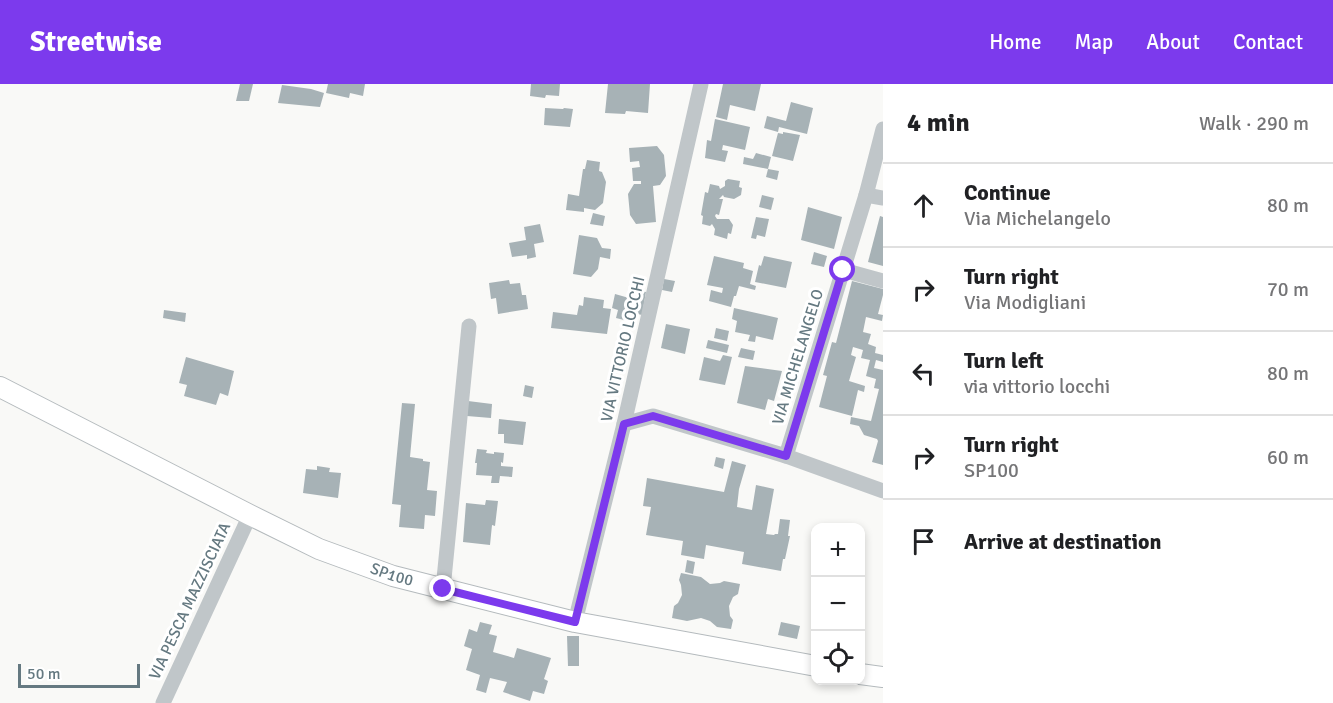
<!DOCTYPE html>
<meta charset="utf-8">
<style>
body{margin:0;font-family:Signika,sans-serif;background:#f2f2f2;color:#202124}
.controls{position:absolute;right:18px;bottom:18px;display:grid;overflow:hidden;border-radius:12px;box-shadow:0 3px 9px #0003}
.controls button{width:54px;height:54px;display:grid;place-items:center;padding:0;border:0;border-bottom:2px solid #e0e0e0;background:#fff;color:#202124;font:30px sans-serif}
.scale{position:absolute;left:18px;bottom:15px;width:122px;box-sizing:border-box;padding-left:6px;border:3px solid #657981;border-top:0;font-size:16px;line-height:21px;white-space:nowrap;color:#657981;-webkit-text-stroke:4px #fff;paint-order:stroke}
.stop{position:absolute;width:18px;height:18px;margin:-14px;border:4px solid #7c3aed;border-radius:50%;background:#fff}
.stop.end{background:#7c3aed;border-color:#fff;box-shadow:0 2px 6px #0008}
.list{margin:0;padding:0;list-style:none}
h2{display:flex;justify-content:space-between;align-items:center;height:78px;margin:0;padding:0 24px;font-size:26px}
h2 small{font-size:20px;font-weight:400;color:#757577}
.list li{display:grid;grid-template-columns:39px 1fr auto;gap:18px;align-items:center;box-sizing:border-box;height:84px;padding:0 24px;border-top:2px solid #e0e0e0}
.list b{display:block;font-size:22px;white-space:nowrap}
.list p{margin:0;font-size:20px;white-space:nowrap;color:#757577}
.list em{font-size:20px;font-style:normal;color:#757577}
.icon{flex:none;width:33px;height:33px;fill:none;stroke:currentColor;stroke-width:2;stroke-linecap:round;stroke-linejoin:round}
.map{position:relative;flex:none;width:883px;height:619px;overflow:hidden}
header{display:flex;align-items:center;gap:36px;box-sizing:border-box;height:84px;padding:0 30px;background:#7c3aed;color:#fff}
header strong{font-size:28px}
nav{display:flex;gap:33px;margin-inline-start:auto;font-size:21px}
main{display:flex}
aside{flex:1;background:#fff}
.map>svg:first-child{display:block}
</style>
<header>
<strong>Streetwise</strong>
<nav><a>Home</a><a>Map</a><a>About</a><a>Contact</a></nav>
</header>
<main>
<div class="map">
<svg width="883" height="619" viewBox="0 0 883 619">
<rect width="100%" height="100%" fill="#f9f9f7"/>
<g fill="#a7b2b6">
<polygon points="240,0 253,0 249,17 236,17"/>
<polygon points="328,0 365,0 363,12 350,9 349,14 326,9"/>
<polygon points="531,0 560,0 559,12 546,11 545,14 530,12"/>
<polygon points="608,0 650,0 648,29 626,27 625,30 605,29"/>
<polygon points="723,0 761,0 755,27 730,21 727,36 716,33"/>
<polygon points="282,1 311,5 324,9 320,23 278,19"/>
<polygon points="791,18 813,24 807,50 779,43 778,48 764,44 767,32 786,37"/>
<polygon points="545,24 563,25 564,24 573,25 570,43 544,41"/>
<polygon points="715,35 750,43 745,66 723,61 722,66 728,67 725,78 705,74 707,56 711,57"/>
<polygon points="783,48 800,51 793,77 772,72 778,49 783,50"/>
<polygon points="657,62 664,71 666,92 660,101 653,102 656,138 636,140 630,131 628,110 634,100 641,100 641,97 633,97 632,84 640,83 639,77 630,78 629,64"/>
<polygon points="756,69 771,73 768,85 743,80 744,73 753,75"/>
<polygon points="587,76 600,78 599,87 602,88 606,98 603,119 595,126 584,124 584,128 566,126 568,110 579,112 583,85 585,85"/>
<polygon points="768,85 779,87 777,96 766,93"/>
<polygon points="728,95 740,97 739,103 742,104 741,111 734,115 724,113 723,111 719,115 723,115 719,131 716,130 715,132 717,135 729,135 733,141 731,150 728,149 727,155 714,151 715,145 712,140 710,142 702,140 703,132 701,131 705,108 708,109 710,100 719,102 720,105 725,102 725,97"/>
<polygon points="762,111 774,114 771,126 759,123"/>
<polygon points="808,123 842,133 834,165 801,156"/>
<polygon points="593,129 605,132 603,142 590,140"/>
<polygon points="880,132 883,133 883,182 868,178"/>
<polygon points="756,133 769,135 765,153 757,151 756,155 751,154"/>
<polygon points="540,140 544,158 534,160 536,173 527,175 527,171 512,173 509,159 526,156 524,143"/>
<polygon points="579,151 597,154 602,164 611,165 610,175 600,173 598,185 591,193 573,190"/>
<polygon points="814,168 827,172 824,183 811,180"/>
<polygon points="714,172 744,179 743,184 753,187 750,200 756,202 755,206 739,202 736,212 734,212 731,223 709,217 711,206 722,209 723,204 707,201"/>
<polygon points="764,172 792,178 786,204 755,198 759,181 761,182"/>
<polygon points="664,195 675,197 672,208 662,206"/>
<polygon points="509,196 510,200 520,199 522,211 526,211 528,225 498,230 496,214 491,215 489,199"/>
<polygon points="852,197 883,205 883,211 878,230 883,231 882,237 866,233 863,248 871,250 868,260 876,263 875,269 883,271 883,278 876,276 874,284 883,286 883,381 872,378 878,357 877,355 864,351 859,342 850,340 851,333 871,337 879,305 874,304 876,295 866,292 870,276 861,274 863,266 853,263 851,271 856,273 849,297 865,302 864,308 858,306 852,332 819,323 827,292 823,291 832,258 836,259"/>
<polygon points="634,205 646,208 642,231 629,228"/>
<polygon points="615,210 629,214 624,236 616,234 618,226 612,224"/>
<polygon points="584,213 604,216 603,224 611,225 607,250 551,244 553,228 577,231 579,221 583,222"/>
<polygon points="734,224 778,234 773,256 756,252 755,258 748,257 750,251 735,248 737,237 732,235"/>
<polygon points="164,226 186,229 185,238 163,234"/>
<polygon points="666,240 690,245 685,270 661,264"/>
<polygon points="716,244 729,247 727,257 714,254"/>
<polygon points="708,256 729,261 727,269 706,264"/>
<polygon points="741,264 755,267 753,276 738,273"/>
<polygon points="723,271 732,273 725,301 699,296 704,273 720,277"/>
<polygon points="186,273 234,287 228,312 220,309 216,321 184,312 187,301 179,299"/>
<polygon points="745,282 782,287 774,317 768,315 765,326 737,319"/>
<polygon points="525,301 534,303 532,314 523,312"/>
<polygon points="468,317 492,320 491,334 467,332"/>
<polygon points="402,319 415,320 410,373 423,375 423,377 430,378 427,406 437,407 435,432 425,431 424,445 399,443 401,421 392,420"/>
<polygon points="499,335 526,338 523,361 504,359 504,350 498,350"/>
<polygon points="477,365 487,366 486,369 494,370 494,368 504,369 503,379 501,378 501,382 513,383 512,393 500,392 499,399 491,399 492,392 476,391 477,379 475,379"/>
<polygon points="716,373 725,375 723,385 714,382"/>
<polygon points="732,377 746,381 739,405 737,423 752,426 756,401 774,405 766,450 774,451 775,450 778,450 780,435 790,436 788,452 790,452 785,475 783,475 781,487 742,480 744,468 706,461 704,475 681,471 683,457 646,451 651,423 643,422 647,394 724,408"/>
<polygon points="317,382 330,384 329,388 341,389 338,414 303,409 306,385 317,386"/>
<polygon points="486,416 498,417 495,442 492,441 490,461 463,458 466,419 485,421"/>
<polygon points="687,476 695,478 693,490 685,488"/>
<polygon points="681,489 701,493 710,500 720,499 724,497 740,500 738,510 733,513 729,522 730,532 733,536 731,545 717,543 710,537 701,534 687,537 672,534 674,522 678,519 682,511 681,501 679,496"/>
<polygon points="480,538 492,541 489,550 497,552 493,568 514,574 517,564 551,574 544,595 548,597 544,610 533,607 530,617 503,608 507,598 490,594 486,609 476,606 480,591 466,586 472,565 464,562 469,545 477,548"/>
<polygon points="781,538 800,542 797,555 778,551"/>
<polygon points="567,552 579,552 579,582 568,582"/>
</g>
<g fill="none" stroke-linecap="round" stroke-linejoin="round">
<g stroke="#b4babd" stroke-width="22">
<g id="major">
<path id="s1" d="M0,303L250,431L319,465L393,492L575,538L816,582"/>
<polyline points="860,590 883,593"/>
</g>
</g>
<g stroke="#c0c6c9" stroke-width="15">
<polyline points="866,111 883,114"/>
<polyline points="843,186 883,197"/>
<polyline points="624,340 653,332 786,372 883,407"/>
<polyline points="786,372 866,111 883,45"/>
<polyline points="443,505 469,242"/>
<polyline points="575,538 624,340 701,0"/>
<polyline points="163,619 250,431"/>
</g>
<use href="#major" stroke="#fff" stroke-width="20"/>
</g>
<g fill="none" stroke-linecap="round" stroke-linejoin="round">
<polyline stroke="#7c3aed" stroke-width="8" points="443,505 575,538 624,340 653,332 786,372 843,186"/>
</g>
<g text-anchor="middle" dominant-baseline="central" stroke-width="6" stroke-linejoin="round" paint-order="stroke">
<g font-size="16" fill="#657981" stroke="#fff">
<text transform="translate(623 265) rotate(-77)">VIA VITTORIO LOCCHI</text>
<text transform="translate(798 273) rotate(-73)">VIA MICHELANGELO</text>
<text stroke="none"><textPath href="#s1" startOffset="435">SP100</textPath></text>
<text transform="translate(190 517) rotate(-65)">VIA PESCA MAZZISCIATA</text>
</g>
</g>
</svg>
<div class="controls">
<button>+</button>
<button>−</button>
<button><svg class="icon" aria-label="locate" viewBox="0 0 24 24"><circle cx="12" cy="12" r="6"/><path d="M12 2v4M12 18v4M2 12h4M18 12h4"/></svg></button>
</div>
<div class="scale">50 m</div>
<div class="stop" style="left:843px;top:186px"></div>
<div class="stop end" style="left:443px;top:505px"></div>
</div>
<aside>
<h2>4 min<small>Walk · 290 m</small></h2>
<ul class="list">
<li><svg class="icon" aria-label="ahead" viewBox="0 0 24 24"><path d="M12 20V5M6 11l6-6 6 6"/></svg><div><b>Continue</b><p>Via Michelangelo</p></div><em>80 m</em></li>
<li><svg class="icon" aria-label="right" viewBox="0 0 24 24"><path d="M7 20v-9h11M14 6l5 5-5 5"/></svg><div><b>Turn right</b><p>Via Modigliani</p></div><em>70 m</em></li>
<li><svg class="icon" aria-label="left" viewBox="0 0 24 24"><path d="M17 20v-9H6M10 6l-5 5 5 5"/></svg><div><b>Turn left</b><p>via vittorio locchi</p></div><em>80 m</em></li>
<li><svg class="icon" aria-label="right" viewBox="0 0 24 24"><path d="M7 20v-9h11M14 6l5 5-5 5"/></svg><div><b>Turn right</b><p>SP100</p></div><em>60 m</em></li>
<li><svg class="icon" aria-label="arrive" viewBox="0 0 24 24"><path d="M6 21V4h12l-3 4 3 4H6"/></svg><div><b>Arrive at destination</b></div></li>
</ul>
</aside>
</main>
